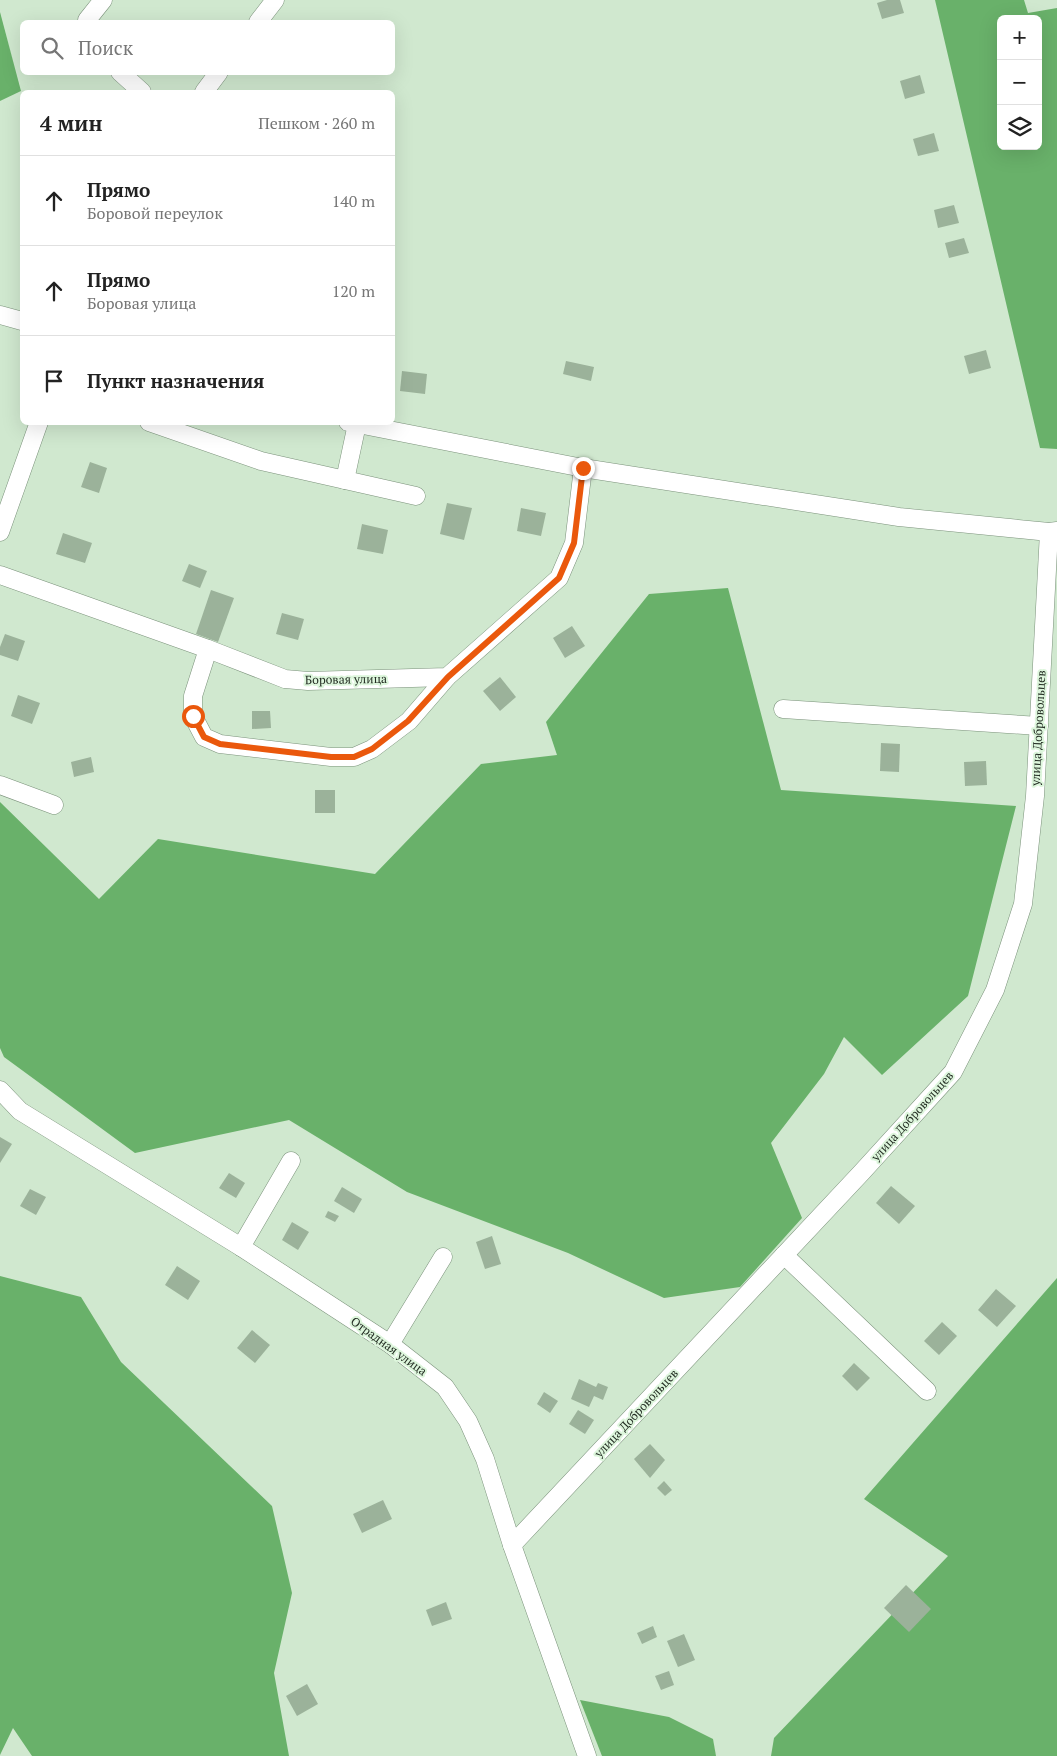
<!DOCTYPE html>
<html lang="ru">
<meta charset="utf-8">
<style>
body{margin:0;font-family:"PT Serif",serif;background:#f6f6f6;color:#222}
.controls{position:absolute;right:15px;top:15px;display:grid;overflow:hidden;border-radius:8px;box-shadow:0 5px 20px #0002}
.controls button{width:45px;height:45px;display:grid;place-items:center;padding:0;border:0;border-bottom:1px solid #e0e0e0;background:#fff;color:#222;font:25px sans-serif}
.stop{position:absolute;width:15px;height:15px;margin:-11px;border:4px solid #ea580c;border-radius:50%;background:#fff}
.stop.end{background:#ea580c;border-color:#fff;box-shadow:0 1px 5px #0008}
.list{margin:0;padding:0;list-style:none}
h2{display:flex;justify-content:space-between;align-items:center;height:65px;margin:0;padding:0 20px;font-size:21px}
h2 small{font-size:16px;font-weight:400;color:#767676}
.list li{display:grid;grid-template-columns:32px 1fr auto;gap:15px;align-items:center;box-sizing:border-box;height:90px;padding:0 20px;border-top:1px solid #e0e0e0}
.list b{display:block;font-size:19px;white-space:nowrap}
.list p{margin:0;font-size:16px;white-space:nowrap;color:#767676}
.list em{font-size:16px;font-style:normal;color:#767676}
.icon{flex:none;width:28px;height:28px;fill:none;stroke:currentColor;stroke-width:2;stroke-linecap:round;stroke-linejoin:round}
.map{position:relative;flex:none;width:1057px;height:1756px;overflow:hidden}
.search{position:absolute;background:#fff;box-shadow:0 5px 20px #0002;left:20px;top:20px;width:375px;height:55px;display:flex;align-items:center;gap:12px;box-sizing:border-box;padding:0 18px;border-radius:8px;color:#767676;font-size:19px}
.panel{position:absolute;background:#fff;box-shadow:0 5px 20px #0002;left:20px;top:90px;width:375px;height:335px;border-radius:8px}
.map>svg:first-child{display:block}
</style>
<div class="map">
<svg width="1057" height="1756" viewBox="0 0 1057 1756">
<rect width="100%" height="100%" fill="#d0e8cf"/>
<g fill="#69b16a" fill-rule="evenodd">
<path d="M935,0H1024L1028,13L1057,8V449L1040,448ZM1001,19H1038V146H1001Z"/>
<polygon points="0,12 21,91 0,101"/>
<polygon points="728,588 781,790 1016,806 968,996 882,1075 844,1037 824,1074 771,1143 802,1218 740,1287 664,1298 568,1253 407,1192 289,1120 135,1153 4,1057 0,1048 0,802 99,899 158,839 375,874 481,764 557,755 546,722 649,594"/>
<polygon points="0,1276 81,1297 121,1362 272,1506 292,1593 274,1673 289,1756 32,1756 13,1728 0,1755"/>
<polygon points="1057,1278 1057,1756 771,1756 774,1738 948,1556 864,1499"/>
<polygon points="580,1700 669,1717 713,1739 716,1756 602,1756"/>
</g>
<g fill="#9bb29a">
<polygon points="887,0 900,0 904,13 882,19 877,3"/>
<polygon points="920,75 925,93 905,99 900,81"/>
<polygon points="934,133 939,151 918,156 913,139"/>
<polygon points="954,205 959,223 938,228 934,210"/>
<polygon points="964,238 969,253 949,258 945,243"/>
<polygon points="986,350 991,368 969,374 964,356"/>
<polygon points="566,361 594,367 591,381 563,374"/>
<polygon points="402,371 427,374 425,394 400,391"/>
<polygon points="90,462 107,468 99,493 81,487"/>
<polygon points="447,503 472,508 464,540 440,534"/>
<polygon points="521,508 546,513 541,536 517,531"/>
<polygon points="362,524 388,530 383,554 357,549"/>
<polygon points="63,533 92,543 85,563 56,554"/>
<polygon points="189,564 207,571 200,588 182,581"/>
<polygon points="211,590 234,598 218,642 196,634"/>
<polygon points="282,613 304,619 298,640 276,634"/>
<polygon points="572,626 585,646 565,658 553,638"/>
<polygon points="5,634 25,641 18,661 0,655 0,647"/>
<polygon points="500,677 516,697 500,711 483,691"/>
<polygon points="18,695 40,703 32,724 11,716"/>
<polygon points="252,711 270,711 271,728 252,729"/>
<polygon points="881,743 900,744 899,772 880,771"/>
<polygon points="91,757 94,772 74,777 71,762"/>
<polygon points="986,761 987,785 965,786 964,762"/>
<rect x="315" y="790" width="20" height="23"/>
<polygon points="0,1137 12,1144 0,1163"/>
<polygon points="229,1173 245,1183 236,1198 219,1188"/>
<polygon points="891,1186 915,1206 899,1224 876,1203"/>
<polygon points="342,1187 362,1199 354,1213 334,1201"/>
<polygon points="30,1189 46,1197 36,1215 20,1206"/>
<polygon points="328,1211 339,1216 335,1222 325,1217"/>
<polygon points="292,1222 309,1232 298,1250 282,1240"/>
<polygon points="492,1236 501,1264 485,1269 476,1242"/>
<polygon points="177,1266 200,1281 188,1300 165,1285"/>
<polygon points="996,1289 1016,1306 997,1327 978,1310"/>
<polygon points="942,1322 957,1336 939,1355 924,1341"/>
<polygon points="252,1330 270,1345 255,1363 237,1348"/>
<polygon points="854,1363 870,1378 857,1391 842,1376"/>
<polygon points="579,1379 596,1387 598,1383 608,1387 603,1400 594,1396 589,1407 571,1399"/>
<polygon points="544,1392 558,1401 550,1413 537,1404"/>
<polygon points="578,1410 594,1420 585,1434 569,1424"/>
<polygon points="650,1444 665,1460 650,1478 634,1459"/>
<polygon points="664,1481 672,1490 665,1496 657,1488"/>
<polygon points="383,1500 392,1519 362,1533 353,1514"/>
<polygon points="906,1585 931,1609 909,1632 884,1608"/>
<polygon points="446,1602 452,1619 432,1626 426,1610"/>
<polygon points="653,1626 657,1637 642,1644 637,1633"/>
<polygon points="684,1634 695,1660 678,1667 667,1641"/>
<polygon points="669,1671 674,1685 661,1690 655,1676"/>
<polygon points="307,1684 318,1704 297,1716 286,1696"/>
</g>
<g fill="none" stroke-linecap="round" stroke-linejoin="round">
<g stroke="#7b927b" stroke-width="19">
<g id="minor">
<polyline points="87,22 87,20 103,0"/>
<polyline points="258,22 275,0"/>
<polyline points="120,72 142,92"/>
<polyline points="204,92 219,72"/>
<polyline points="0,315 22,321"/>
<polyline points="149,422 261,461 416,496"/>
<polyline points="348,422 583,468 899,517 1049,532 1057,531"/>
<polyline points="345,480 357,424"/>
<polyline points="0,532 39,422"/>
<polyline points="0,575 208,649 285,679 308,681 447,677 559,578 574,543 583,468"/>
<polyline points="208,649 193,696 193,716 204,737 220,744 331,757 354,757 372,749 409,721 447,677"/>
<polyline points="783,709 1039,726"/>
<polyline points="0,785 54,805"/>
<polyline points="0,1090 20,1111 241,1247 390,1344 445,1387 468,1421 485,1459 512,1545 587,1756"/>
<polyline points="241,1247 291,1161"/>
<polyline points="784,1255 927,1391"/>
<polyline points="390,1344 443,1257"/>
<polyline points="512,1545 862,1172 953,1072 995,990 1023,904 1035,796 1049,532"/>
</g>
</g>
<use href="#minor" stroke="#fff" stroke-width="18"/>
</g>
<g fill="none" stroke-linecap="round" stroke-linejoin="round">
<polyline stroke="#ea580c" stroke-width="6" points="193,716 204,737 220,744 331,757 354,757 372,749 408,721 448,677 559,578 574,543 583,468"/>
</g>
<g text-anchor="middle" dominant-baseline="central" stroke-width="4" stroke-linejoin="round" paint-order="stroke">
<g font-size="12" fill="#232d23" stroke="#ddf6dc">
<text transform="translate(346 679) rotate(-1)">Боровая улица</text>
<text transform="translate(1038 728) rotate(-87)">улица Добровольцев</text>
<text transform="translate(912 1116) rotate(-48)">улица Добровольцев</text>
<text transform="translate(389 1346) rotate(36)">Отрадная улица</text>
<text transform="translate(636 1413) rotate(-47)">улица Добровольцев</text>
</g>
</g>
</svg>
<div class="controls">
<button>+</button>
<button>−</button>
<button><svg class="icon" aria-label="layers" viewBox="0 0 24 24"><path d="M12 4l9 5-9 5-9-5zM3 14l9 5 9-5"/></svg></button>
</div>
<div class="stop" style="left:193px;top:716px"></div>
<div class="stop end" style="left:583px;top:468px"></div>
<div class="search"><svg class="icon" aria-label="search" viewBox="0 0 24 24"><circle cx="10" cy="10" r="6"/><path d="M15 15l6 6"/></svg>Поиск</div>
<section class="panel">
<h2>4 мин<small>Пешком · 260 m</small></h2>
<ul class="list">
<li><svg class="icon" aria-label="ahead" viewBox="0 0 24 24"><path d="M12 20V5M6 11l6-6 6 6"/></svg><div><b>Прямо</b><p>Боровой переулок</p></div><em>140 m</em></li>
<li><svg class="icon" aria-label="ahead" viewBox="0 0 24 24"><path d="M12 20V5M6 11l6-6 6 6"/></svg><div><b>Прямо</b><p>Боровая улица</p></div><em>120 m</em></li>
<li><svg class="icon" aria-label="arrive" viewBox="0 0 24 24"><path d="M6 21V4h12l-3 4 3 4H6"/></svg><div><b>Пункт назначения</b></div></li>
</ul>
</section>
</div>
